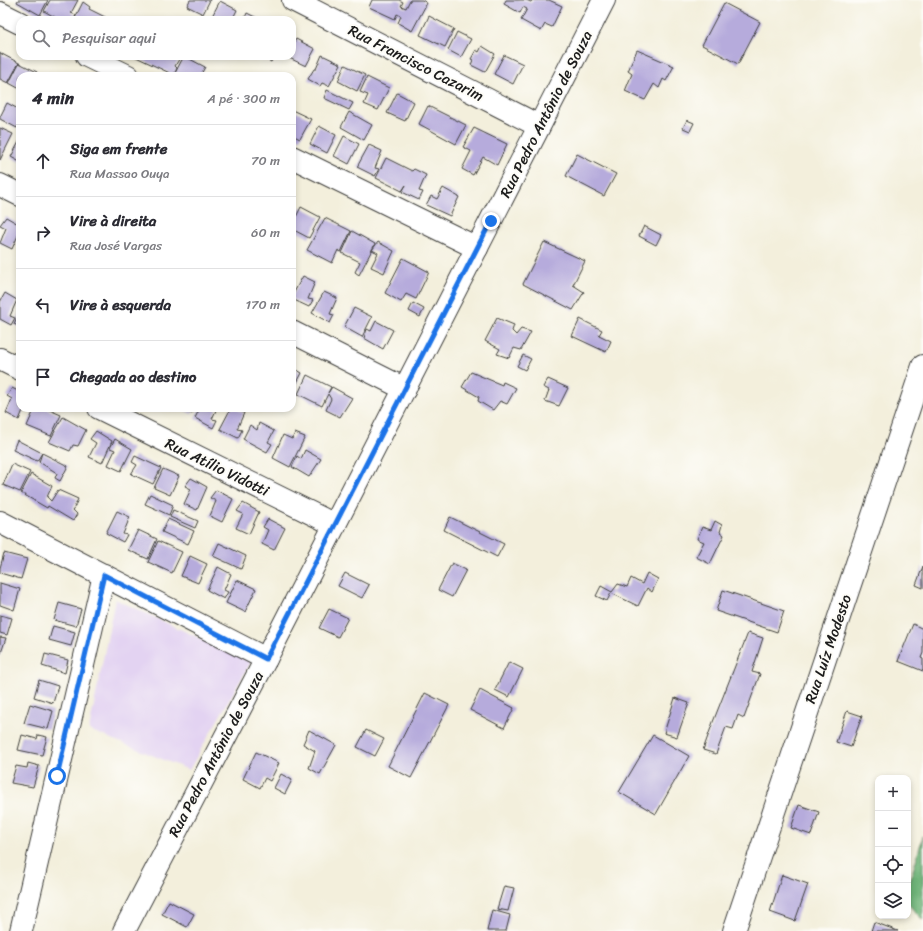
<!DOCTYPE html>
<html lang="pt">
<meta charset="utf-8">
<style>
body{margin:0;font-family:Sriracha,sans-serif;background:#f2f2f3;color:#2b2b33}
.controls{position:absolute;right:12px;bottom:12px;display:grid;overflow:hidden;border-radius:8px;box-shadow:0 2px 6px #0003}
.controls button{width:36px;height:36px;display:grid;place-items:center;padding:0;border:0;border-bottom:1px solid #e1e1e2;background:#fff;color:#2b2b33;font:20px sans-serif}
.stop{position:absolute;width:12px;height:12px;margin:-9px;border:3px solid #1a73e8;border-radius:50%;background:#fff}
.stop.end{background:#1a73e8;border-color:#fff;box-shadow:0 1px 4px #0008}
.list{margin:0;padding:0;list-style:none}
h2{display:flex;justify-content:space-between;align-items:center;height:52px;margin:0;padding:0 16px;font-size:17px}
h2 small{font-size:13px;font-weight:400;color:#7c7c81}
.list li{display:grid;grid-template-columns:26px 1fr auto;gap:12px;align-items:center;box-sizing:border-box;height:72px;padding:0 16px;border-top:1px solid #e1e1e2}
.list b{display:block;font-size:15px;white-space:nowrap}
.list p{margin:0;font-size:13px;white-space:nowrap;color:#7c7c81}
.list em{font-size:13px;font-style:normal;color:#7c7c81}
.icon{flex:none;width:22px;height:22px;fill:none;stroke:currentColor;stroke-width:2;stroke-linecap:round;stroke-linejoin:round}
.map{position:relative;flex:none;width:923px;height:931px;overflow:hidden}
.search{position:absolute;background:#fff;box-shadow:0 2px 6px #0003;left:16px;top:16px;width:280px;height:44px;display:flex;align-items:center;gap:10px;box-sizing:border-box;padding:0 14px;border-radius:12px;color:#7c7c81;font-size:15px}
.panel{position:absolute;background:#fff;box-shadow:0 2px 6px #0003;left:16px;top:72px;width:280px;height:340px;border-radius:12px}
.map>svg:first-child{display:block}
</style>
<div class="map">
<svg width="923" height="931" viewBox="0 0 923 931">
<rect width="100%" height="100%" fill="#fdfcf7"/>
<filter id="ink" filterUnits="userSpaceOnUse"><feTurbulence type="fractalNoise" baseFrequency=".025" numOctaves="2"/><feDisplacementMap in="SourceGraphic" scale="8" xChannelSelector="R" yChannelSelector="G"/><feConvolveMatrix kernelMatrix="1 2 1 2 8 2 1 2 1" color-interpolation-filters="sRGB"/></filter>
<filter id="wash" filterUnits="userSpaceOnUse"><feTurbulence type="fractalNoise" baseFrequency=".012" numOctaves="4" result="noise"/><feDisplacementMap in="SourceGraphic" scale="16" xChannelSelector="R" yChannelSelector="G"/><feGaussianBlur stdDeviation="0.9" result="paint"/><feColorMatrix in="noise" values="0 0 0 0 0 0 0 0 0 0 0 0 0 0 0 0 0 1.4 0 .05"/><feComposite in="paint" operator="in"/></filter>
<g filter="url(#wash)">
<rect width="100%" height="100%" fill="#f3efdc"/>
<polygon fill="#e3d3f2" points="115,599 251,662 189,770 89,730"/>
<polygon fill="#6eb378" stroke="#45684a" points="923,836 923,920 908,904 908,888"/>
<g id="blocks">
<g fill="#b6abdc">
<polygon points="18,0 48,0 40,15 17,2"/>
<polygon points="50,0 78,0 71,13 76,15 74,20 60,20 44,11"/>
<polygon points="190,0 210,0 203,14 187,6"/>
<polygon points="372,0 399,0 403,2 401,6 406,8 410,0 422,0 427,3 412,31 398,23 401,16 397,14 395,19 369,7"/>
<polygon points="506,0 526,0 531,2 532,0 549,0 562,6 552,27 545,24 541,31 521,20 527,9 523,7 520,13 504,4"/>
<polygon points="220,1 237,10 232,20 210,20"/>
<polygon points="83,2 90,7 89,9 107,18 106,20 74,20"/>
<polygon points="724,3 760,22 738,64 702,45"/>
<polygon points="247,13 261,20 244,20"/>
<polygon points="429,16 454,29 445,47 420,35"/>
<polygon points="457,32 471,39 461,57 448,50"/>
<polygon points="296,39 315,49 306,66 285,56 292,56 292,47"/>
<polygon points="482,46 495,54 485,72 471,65 473,60 471,59 476,50 479,52"/>
<polygon points="637,50 674,66 666,81 663,79 659,88 654,84 645,100 625,91 632,74 628,71"/>
<polygon points="0,53 19,63 8,83 0,79"/>
<polygon points="322,55 341,64 329,86 322,83 320,86 308,79 314,69 316,69"/>
<polygon points="504,55 523,64 513,84 494,74"/>
<polygon points="134,56 181,56 175,66 177,68 175,73 184,56 205,67 200,76 176,76"/>
<polygon points="261,56 274,56 271,62"/>
<polygon points="19,63 37,72 35,76 20,76 20,89 9,83"/>
<polygon points="345,65 365,75 357,91 338,81"/>
<polygon points="367,77 389,88 378,110 364,104 368,95 360,92"/>
<polygon points="327,90 353,103 349,110 324,98"/>
<polygon points="397,93 414,102 405,121 387,113"/>
<polygon points="7,103 20,110 20,121 17,128 0,119 0,117"/>
<polygon points="428,106 466,125 456,144 419,124"/>
<polygon points="292,110 311,119 300,139 292,135"/>
<polygon points="349,112 372,125 364,140 341,127"/>
<polygon points="687,120 694,123 690,131 683,128"/>
<polygon points="319,126 336,135 327,153 310,144"/>
<polygon points="0,128 13,134 0,160"/>
<polygon points="474,128 507,144 497,165 483,157 473,175 462,169 471,151 463,147"/>
<polygon points="344,136 359,144 349,164 334,156"/>
<polygon points="20,140 20,162 11,157"/>
<polygon points="369,145 382,151 375,168 379,169 375,176 357,167"/>
<polygon points="577,154 616,174 604,196 566,176"/>
<polygon points="386,158 412,171 414,169 426,175 419,191 423,192 419,200 402,192 406,185 402,191 376,178"/>
<polygon points="443,188 459,197 450,216 426,205 431,196 437,199"/>
<polygon points="301,207 320,217 309,238 292,229 292,225"/>
<polygon points="6,217 20,225 20,231 12,249 0,243 6,228 0,225"/>
<polygon points="325,218 351,231 341,252 338,250 332,263 307,250"/>
<polygon points="644,226 661,235 656,245 639,236"/>
<polygon points="352,231 375,244 359,275 355,272 360,262 342,253"/>
<polygon points="378,242 394,251 384,273 371,267 378,253 372,250"/>
<polygon points="544,242 585,261 573,285 584,292 573,310 523,284"/>
<polygon points="403,258 429,272 416,299 406,294 401,302 385,293"/>
<polygon points="303,276 315,282 308,299 313,300 309,307 292,299 292,296"/>
<polygon points="324,292 337,298 330,314 334,315 330,323 312,313"/>
<polygon points="5,293 17,300 10,316 15,318 11,325 0,319 0,302"/>
<polygon points="413,303 424,309 420,317 409,311"/>
<polygon points="354,308 372,317 362,337 344,327"/>
<polygon points="20,311 20,327 14,324"/>
<polygon points="497,318 514,325 512,331 516,335 521,329 531,332 521,350 514,348 509,358 497,354 500,349 485,341"/>
<polygon points="580,319 602,330 599,335 611,341 606,352 572,336"/>
<polygon points="376,321 393,330 383,349 364,338 367,329 371,331"/>
<polygon points="523,355 531,359 525,370 517,366"/>
<polygon points="292,367 302,373 292,392"/>
<polygon points="471,372 502,385 503,382 516,388 507,404 500,401 493,410 478,401 479,397 462,387"/>
<polygon points="307,375 331,387 328,393 332,387 352,398 340,417 326,410 331,399 328,394 322,406 298,394"/>
<polygon points="548,379 568,388 559,406 545,401 549,390 543,387"/>
<polygon points="12,388 20,392 20,408 24,408 19,420 6,413 12,399 7,396"/>
<polygon points="35,408 45,408 61,415 51,436 27,426"/>
<polygon points="180,408 195,408 192,414"/>
<polygon points="200,408 217,408 212,419 217,420 213,428 195,418"/>
<polygon points="231,408 235,408 244,413 237,429 242,430 238,438 220,429"/>
<polygon points="63,417 86,430 78,446 73,445 70,451 49,442"/>
<polygon points="259,423 274,431 268,442 272,444 267,452 243,439 250,425 257,430"/>
<polygon points="96,431 112,441 102,463 89,457 96,443 90,439"/>
<polygon points="295,433 305,437 290,467 273,458 283,435 292,439"/>
<polygon points="115,439 132,449 121,471 108,465 115,450 110,448"/>
<polygon points="17,440 42,453 37,461 13,450"/>
<polygon points="305,450 321,459 309,477 292,467 297,456 301,459"/>
<polygon points="42,453 68,466 60,481 55,478 57,473 39,462"/>
<polygon points="135,456 161,468 153,484 131,474 137,465 132,462"/>
<polygon points="12,464 30,472 20,492 3,485"/>
<polygon points="163,469 179,476 170,495 154,488"/>
<polygon points="31,474 52,486 47,497 51,501 58,490 78,499 73,510 77,514 73,521 48,506 47,508 21,493"/>
<polygon points="191,478 207,487 197,510 184,504 191,489 185,486"/>
<polygon points="216,490 233,499 222,522 210,516 216,501 210,498"/>
<polygon points="150,494 173,505 169,515 145,504"/>
<polygon points="243,503 259,512 249,534 236,528 243,514 237,511"/>
<polygon points="173,510 198,521 195,528 170,517"/>
<polygon points="117,511 130,517 123,534 127,535 123,542 106,533"/>
<polygon points="450,517 504,544 497,557 444,530"/>
<polygon points="168,519 194,531 188,544 162,532"/>
<polygon points="268,519 285,528 274,550 262,544 268,530 263,527"/>
<polygon points="715,521 722,525 720,532 724,535 710,564 696,557 704,542 697,539 702,527 711,530"/>
<polygon points="138,530 157,539 148,559 128,550"/>
<polygon points="158,541 182,552 172,573 148,562"/>
<polygon points="219,543 246,556 241,569 213,556"/>
<polygon points="4,553 27,559 21,579 0,573 0,568"/>
<polygon points="190,556 207,564 198,583 181,576"/>
<polygon points="452,563 466,570 452,597 438,590"/>
<polygon points="923,566 923,588 916,585"/>
<polygon points="218,567 231,574 224,590 228,592 224,599 207,590"/>
<polygon points="345,573 369,585 362,598 338,586"/>
<polygon points="647,573 658,579 652,592 647,588 638,606 611,593 607,601 596,596 601,586 612,592 618,584 627,587 631,578 642,584"/>
<polygon points="237,580 256,589 245,612 226,603"/>
<polygon points="0,583 20,589 14,610 0,605"/>
<polygon points="723,590 784,611 777,632 716,611"/>
<polygon points="59,603 81,609 76,626 54,620"/>
<polygon points="329,609 348,618 338,637 319,628"/>
<polygon points="0,615 12,618 7,635 0,633"/>
<polygon points="913,624 923,629 923,653 921,658 923,659 923,671 898,661"/>
<polygon points="53,626 75,632 71,646 49,640"/>
<polygon points="748,633 763,638 752,672 760,674 744,718 738,715 733,729 726,727 716,754 703,750 713,722"/>
<polygon points="0,637 6,638 0,656"/>
<polygon points="45,654 68,660 65,673 42,666"/>
<polygon points="509,662 523,669 509,697 495,690"/>
<polygon points="39,680 58,686 53,703 34,697"/>
<polygon points="480,690 514,708 504,728 470,710"/>
<polygon points="425,693 449,705 411,778 388,766"/>
<polygon points="675,698 689,703 677,737 664,733"/>
<polygon points="30,704 53,711 48,729 24,723"/>
<polygon points="847,711 862,716 851,747 836,742"/>
<polygon points="309,730 336,745 320,774 309,768 315,751 303,744"/>
<polygon points="366,730 384,739 375,756 357,747"/>
<polygon points="22,735 37,739 38,735 47,737 42,755 18,750"/>
<polygon points="653,735 689,756 656,814 619,792"/>
<polygon points="256,752 279,763 270,781 265,778 260,788 243,779"/>
<polygon points="28,763 39,766 33,787 11,783 16,766 27,768"/>
<polygon points="281,774 292,780 285,794 274,788"/>
<polygon points="799,805 819,812 811,835 791,828"/>
<polygon points="782,875 808,884 795,921 770,912"/>
<polygon points="504,886 514,888 508,911 497,909"/>
<polygon points="169,901 194,914 187,927 162,914"/>
<polygon points="492,910 510,915 506,931 487,931"/>
<polygon points="874,922 898,931 871,931"/>
</g>
</g>
</g>
<g filter="url(#ink)">
<use href="#blocks" fill-opacity="0" stroke="#3c3c39" stroke-width="1"/>
<g fill="none" stroke-linecap="round" stroke-linejoin="round">
<g stroke="#3c3c39" stroke-width="24">
<g id="minor">
<polyline points="293,0 539,126"/>
<polyline points="0,13 20,23"/>
<polyline points="87,56 128,76"/>
<polyline points="292,157 477,248"/>
<polyline points="0,185 20,195"/>
<polyline points="292,332 405,389"/>
<polyline points="0,359 20,369"/>
<polyline points="99,408 335,525"/>
<polyline points="0,522 266,659"/>
<polyline points="21,931 104,575"/>
<polyline points="124,931 266,659 604,0"/>
<polyline points="734,931 923,366"/>
</g>
</g>
<use href="#minor" stroke="#fff" stroke-width="22"/>
</g>
</g>
<g fill="none" stroke-linecap="round" stroke-linejoin="round" filter="url(#ink)">
<polyline stroke="#1a73e8" stroke-width="5" points="57,776 104,575 266,659 491,221"/>
</g>
<g text-anchor="middle" dominant-baseline="central" stroke-width="4" stroke-linejoin="round" paint-order="stroke">
<g font-size="15" fill="#1c1c1c" stroke="#fdfcf7">
<text transform="translate(416 63) rotate(27)">Rua Francisco Cazarim</text>
<text transform="translate(546 114) rotate(-63)">Rua Pedro Antônio de Souza</text>
<text transform="translate(217 467) rotate(26)">Rua Atílio Vidotti</text>
<text transform="translate(828 649) rotate(-71)">Rua Luíz Modesto</text>
<text transform="translate(216 754) rotate(-62)">Rua Pedro Antônio de Souza</text>
</g>
</g>
</svg>
<div class="controls">
<button>+</button>
<button>−</button>
<button><svg class="icon" aria-label="locate" viewBox="0 0 24 24"><circle cx="12" cy="12" r="6"/><path d="M12 2v4M12 18v4M2 12h4M18 12h4"/></svg></button>
<button><svg class="icon" aria-label="layers" viewBox="0 0 24 24"><path d="M12 4l9 5-9 5-9-5zM3 14l9 5 9-5"/></svg></button>
</div>
<div class="stop" style="left:57px;top:776px"></div>
<div class="stop end" style="left:491px;top:221px"></div>
<div class="search"><svg class="icon" aria-label="search" viewBox="0 0 24 24"><circle cx="10" cy="10" r="6"/><path d="M15 15l6 6"/></svg>Pesquisar aqui</div>
<section class="panel">
<h2>4 min<small>A pé · 300 m</small></h2>
<ul class="list">
<li><svg class="icon" aria-label="ahead" viewBox="0 0 24 24"><path d="M12 20V5M6 11l6-6 6 6"/></svg><div><b>Siga em frente</b><p>Rua Massao Ouya</p></div><em>70 m</em></li>
<li><svg class="icon" aria-label="right" viewBox="0 0 24 24"><path d="M7 20v-9h11M14 6l5 5-5 5"/></svg><div><b>Vire à direita</b><p>Rua José Vargas</p></div><em>60 m</em></li>
<li><svg class="icon" aria-label="left" viewBox="0 0 24 24"><path d="M17 20v-9H6M10 6l-5 5 5 5"/></svg><div><b>Vire à esquerda</b></div><em>170 m</em></li>
<li><svg class="icon" aria-label="arrive" viewBox="0 0 24 24"><path d="M6 21V4h12l-3 4 3 4H6"/></svg><div><b>Chegada ao destino</b></div></li>
</ul>
</section>
</div>
